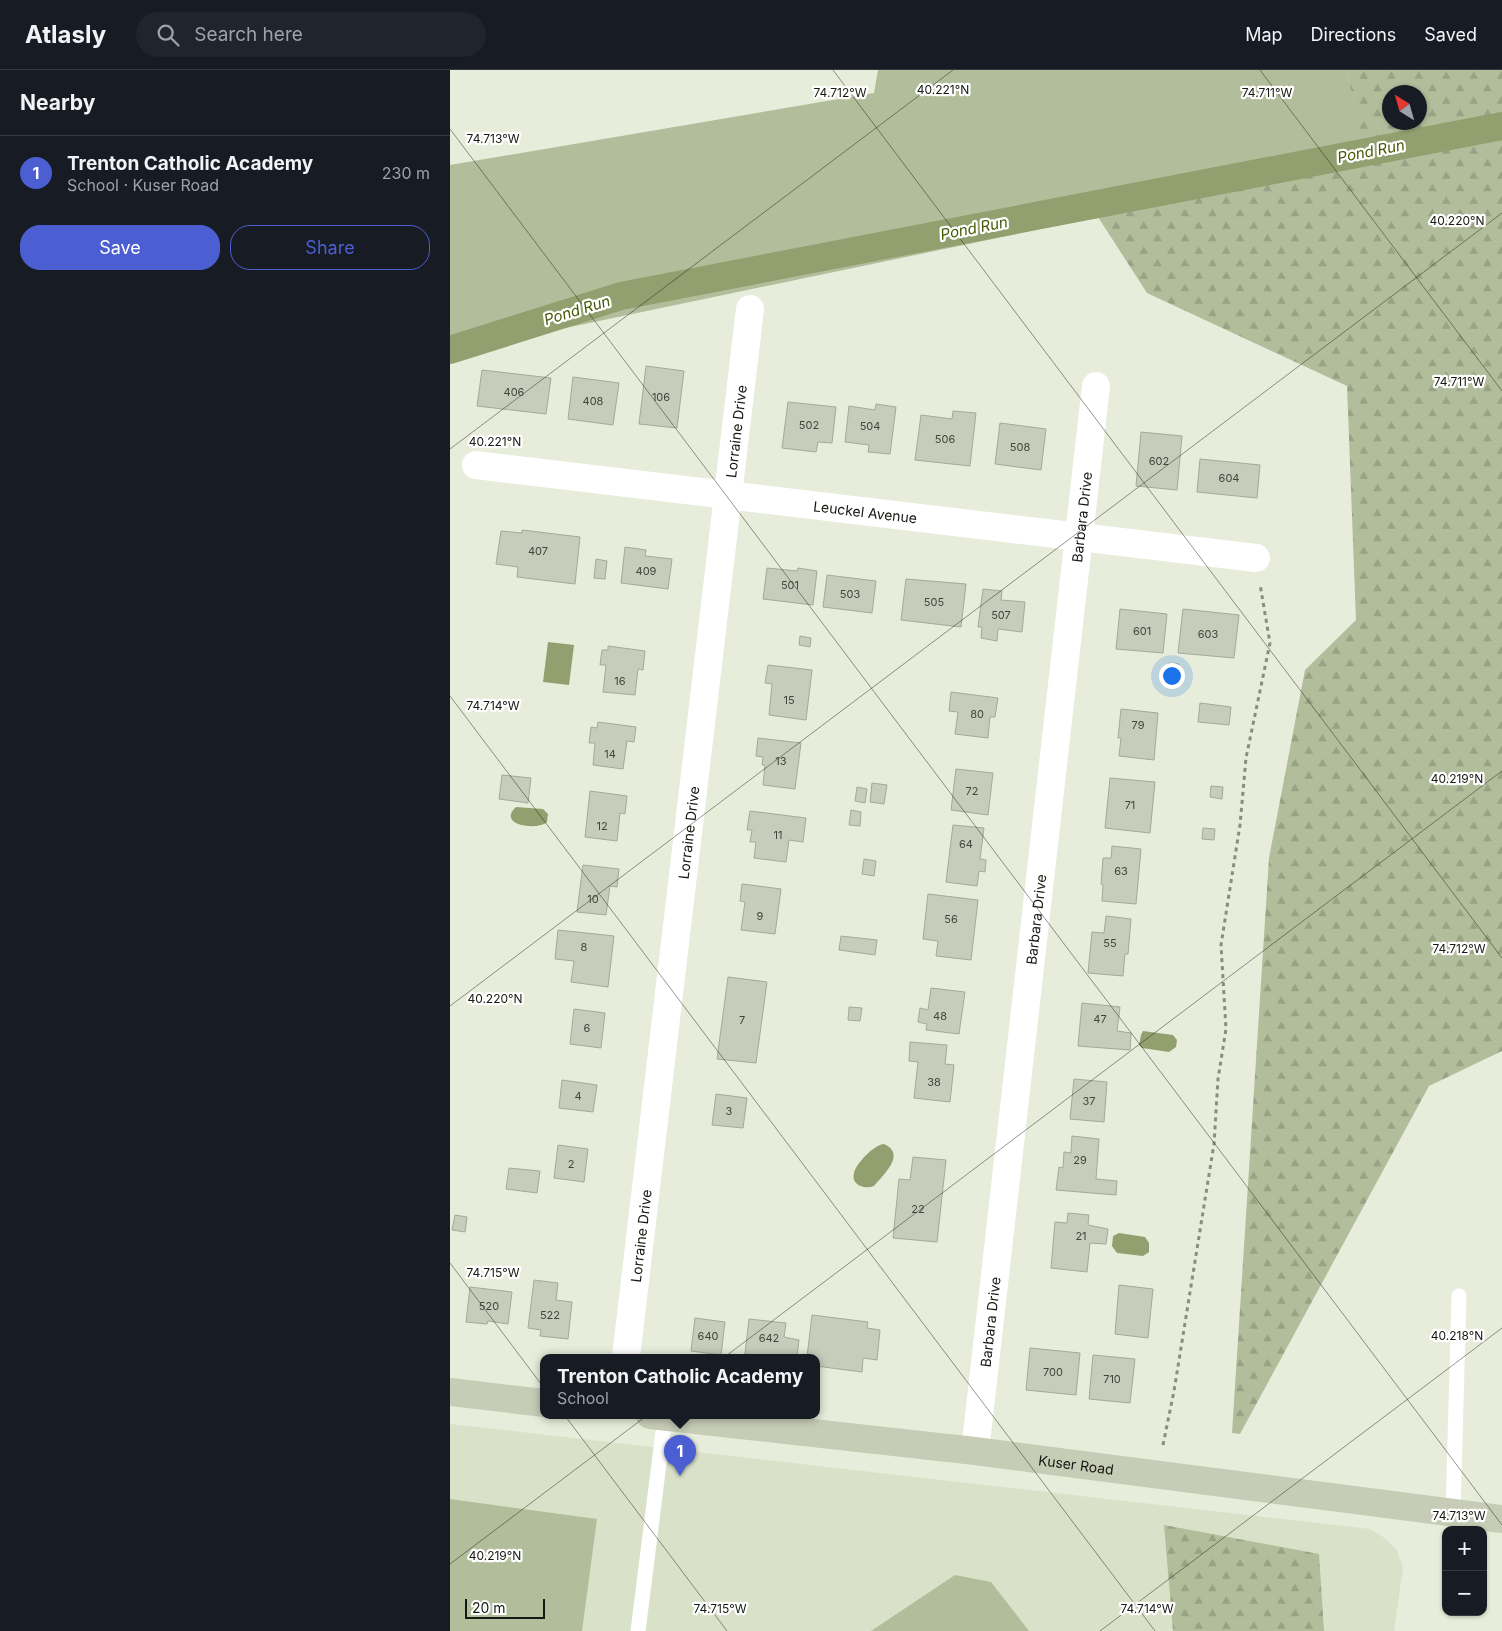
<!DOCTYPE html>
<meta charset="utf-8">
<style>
body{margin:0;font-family:Inter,sans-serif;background:#20242c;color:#f1f3f6}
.controls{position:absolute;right:15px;bottom:15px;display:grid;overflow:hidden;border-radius:10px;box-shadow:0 1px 4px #0004}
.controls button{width:45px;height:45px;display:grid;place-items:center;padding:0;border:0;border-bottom:1px solid #363941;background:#171b24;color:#f1f3f6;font:25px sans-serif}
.compass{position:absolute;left:932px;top:15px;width:45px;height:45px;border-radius:50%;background:#171b24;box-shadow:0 1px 4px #0004;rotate:323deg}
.scale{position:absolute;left:15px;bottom:12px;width:80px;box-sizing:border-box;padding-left:5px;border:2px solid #161812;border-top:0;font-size:14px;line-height:18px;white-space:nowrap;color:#161812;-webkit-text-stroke:4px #fff;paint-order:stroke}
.you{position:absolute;left:721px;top:605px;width:18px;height:18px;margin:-12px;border:4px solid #fff;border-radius:50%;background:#1a73e8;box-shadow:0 0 0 8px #1a73e833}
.badge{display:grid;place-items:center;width:32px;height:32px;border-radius:50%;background:#4b5ed2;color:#fff;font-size:16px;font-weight:700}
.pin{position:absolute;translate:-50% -41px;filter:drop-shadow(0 1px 2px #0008)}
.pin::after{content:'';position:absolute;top:26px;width:18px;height:15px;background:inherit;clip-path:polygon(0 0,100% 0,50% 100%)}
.popup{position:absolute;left:90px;top:1284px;width:280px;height:65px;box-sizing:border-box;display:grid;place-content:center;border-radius:10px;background:#171b24;filter:drop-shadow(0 1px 4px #0005);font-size:16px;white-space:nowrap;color:#9ea1a6}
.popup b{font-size:19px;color:#f1f3f6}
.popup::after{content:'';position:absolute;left:50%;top:100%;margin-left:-10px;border:10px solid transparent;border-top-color:#171b24}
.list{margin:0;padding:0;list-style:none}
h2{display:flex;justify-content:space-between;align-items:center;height:65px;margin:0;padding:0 20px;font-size:21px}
h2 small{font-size:16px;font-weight:400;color:#9ea1a6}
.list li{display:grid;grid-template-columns:32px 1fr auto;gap:15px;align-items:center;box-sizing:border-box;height:75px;padding:0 20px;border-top:1px solid #363941}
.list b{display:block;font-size:19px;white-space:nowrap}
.list p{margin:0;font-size:16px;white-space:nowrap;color:#9ea1a6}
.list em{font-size:16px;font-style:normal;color:#9ea1a6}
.actions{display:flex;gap:10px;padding:15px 20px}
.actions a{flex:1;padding:11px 0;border:1px solid #4b5ed2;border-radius:20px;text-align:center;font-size:18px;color:#4b5ed2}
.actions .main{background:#4b5ed2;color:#fff}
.icon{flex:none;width:28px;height:28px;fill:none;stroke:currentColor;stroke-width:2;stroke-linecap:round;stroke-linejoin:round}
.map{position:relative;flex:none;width:1052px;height:1561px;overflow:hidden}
header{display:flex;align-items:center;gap:30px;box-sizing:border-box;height:70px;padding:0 25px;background:#171b24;border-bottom:1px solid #363941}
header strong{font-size:24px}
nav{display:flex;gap:28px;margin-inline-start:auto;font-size:18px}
.search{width:350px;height:45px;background:#20242c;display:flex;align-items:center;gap:12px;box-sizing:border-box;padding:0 18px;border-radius:28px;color:#9ea1a6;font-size:19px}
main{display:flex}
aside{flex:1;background:#171b24}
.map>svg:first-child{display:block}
</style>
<header>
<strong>Atlasly</strong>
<div class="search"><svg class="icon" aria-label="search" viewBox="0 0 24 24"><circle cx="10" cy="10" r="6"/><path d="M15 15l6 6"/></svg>Search here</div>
<nav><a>Map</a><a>Directions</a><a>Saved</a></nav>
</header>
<main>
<aside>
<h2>Nearby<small></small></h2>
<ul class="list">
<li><span class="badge">1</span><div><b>Trenton Catholic Academy</b><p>School · Kuser Road</p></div><em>230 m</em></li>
</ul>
<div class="actions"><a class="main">Save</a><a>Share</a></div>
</aside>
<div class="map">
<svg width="1052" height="1561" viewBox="0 0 1052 1561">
<defs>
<pattern id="forest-firs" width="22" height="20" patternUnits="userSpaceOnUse" patternTransform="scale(1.25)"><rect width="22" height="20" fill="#b2bd9b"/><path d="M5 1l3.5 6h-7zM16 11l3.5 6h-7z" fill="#98a284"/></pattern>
</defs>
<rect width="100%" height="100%" fill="#e7edda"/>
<polygon fill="#d9e2c8" points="0,1354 920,1459 932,1466 946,1479 953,1497 944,1561 0,1561"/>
<g fill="#b2bd9b">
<polygon points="428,0 896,0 920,94 648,147 0,282 0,95 424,23"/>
<polygon points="0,1429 147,1449 132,1561 0,1561"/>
<polygon points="505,1505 541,1512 579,1561 421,1561"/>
</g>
<g fill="url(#forest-firs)" fill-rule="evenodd">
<path d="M896,0H1052V981L979,1016L790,1364L782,1363L819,788L855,600L906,550L897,316L697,223L648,147L919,94ZM939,22H969V52H939Z"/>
<polygon points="714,1455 869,1484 874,1561 723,1561"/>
</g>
<g fill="#91a06e">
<polygon points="98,572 124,575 119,615 93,612"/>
<path d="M66,737L93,739L98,744L97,752C88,761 46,755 66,737Z"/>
<polygon points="693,961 723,965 727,970 726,977 719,982 692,978 689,975 691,965"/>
<path d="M434,1074C457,1084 433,1105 424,1116C413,1120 399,1114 405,1100C409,1091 424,1075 434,1074Z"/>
<polygon points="669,1163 695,1167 699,1173 699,1182 693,1186 667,1183 662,1176 663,1166"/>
</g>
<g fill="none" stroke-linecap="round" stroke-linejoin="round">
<polyline stroke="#91a06e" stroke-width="28" points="0,280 171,226 1052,56"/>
</g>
<g fill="#c7cdbb" stroke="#a4a998">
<polygon points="196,296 234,301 227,358 189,354"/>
<polygon points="32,300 101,308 96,344 27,336"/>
<polygon points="123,307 169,313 163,355 118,349"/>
<polygon points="338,332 386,337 382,373 368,372 366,382 332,378"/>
<polygon points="426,334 446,337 440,384 418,382 419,375 395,372 399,336 425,340"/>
<polygon points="503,341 526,343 520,396 465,390 471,345 502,349"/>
<polygon points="550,353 596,359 591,400 545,394"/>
<polygon points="691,362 732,366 727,420 686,416"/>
<polygon points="750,389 810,395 807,428 747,422"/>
<polygon points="72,460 130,467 125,514 67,507 68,497 46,494 51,461 72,463"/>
<polygon points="175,477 196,480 195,486 222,489 218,519 171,513"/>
<polygon points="146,489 157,491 155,509 144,508"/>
<polygon points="317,498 347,501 348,498 367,501 363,535 313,529"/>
<polygon points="377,505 426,511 422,543 373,537"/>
<polygon points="456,509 516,514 511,557 451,550"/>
<polygon points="533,519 552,521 551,530 575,532 572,562 548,559 547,571 531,568 532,557 528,557"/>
<polygon points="670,539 717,544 713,583 666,579"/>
<polygon points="733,539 789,545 784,588 728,583"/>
<polygon points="350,566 361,568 360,577 349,575"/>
<polygon points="158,576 195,581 193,600 188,599 185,625 153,622 156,595 150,595 152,580 158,580"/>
<polygon points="719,593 729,594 728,602 718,601"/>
<polygon points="318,595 362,600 356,650 319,645 322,614 315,613"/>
<polygon points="501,622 548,628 545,647 540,647 538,668 505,664 508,642 499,641"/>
<polygon points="750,633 781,637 779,655 748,652"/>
<polygon points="671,639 708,643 704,690 669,686 671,668 668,668"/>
<polygon points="148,652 186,657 184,672 177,671 173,699 143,695 145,673 139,673 141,657 147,658"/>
<polygon points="308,668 351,673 345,719 313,715 315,695 312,695 313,687 306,686"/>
<polygon points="506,699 543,703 538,745 501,740"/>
<polygon points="52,705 81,708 78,733 49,729"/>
<polygon points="660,708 705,712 700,763 655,758"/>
<polygon points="422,713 437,715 434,734 420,732"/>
<polygon points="761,716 773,717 772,729 760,727"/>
<polygon points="407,717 417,719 415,733 405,731"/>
<polygon points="140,721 177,726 175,744 170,743 167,771 135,767"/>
<polygon points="401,740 411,742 410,756 399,755"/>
<polygon points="300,741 356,748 353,772 339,770 336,792 304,788 306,772 300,772 302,760 297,760"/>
<polygon points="503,755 534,758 530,789 536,790 535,802 529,801 527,816 496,812"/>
<polygon points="753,758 765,759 764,770 752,769"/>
<polygon points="662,776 691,779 686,834 652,831 653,815 651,814 653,788 661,788"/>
<polygon points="414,789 426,791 424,806 412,804"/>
<polygon points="133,795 169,799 167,817 160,816 156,845 127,842"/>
<polygon points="292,814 331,819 325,864 291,860 295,832 290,831"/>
<polygon points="478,824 528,830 521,890 486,886 488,871 473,869"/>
<polygon points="656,846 681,849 678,884 675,884 673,906 638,903 642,862 654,863"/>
<polygon points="108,860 164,866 158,917 121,912 124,891 105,889"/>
<polygon points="391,866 427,870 425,885 389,880"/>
<polygon points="278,907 317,912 306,993 267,989"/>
<polygon points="481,918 515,922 509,964 476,960 477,954 468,952 470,938 478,940"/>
<polygon points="632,933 670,937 667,961 681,963 680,980 628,976"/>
<polygon points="399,937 412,938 410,951 398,950"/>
<polygon points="124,939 155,943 151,978 120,974"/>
<polygon points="460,972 497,975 495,994 504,995 500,1032 464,1028 468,992 459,991"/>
<polygon points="624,1009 657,1012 654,1052 620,1049"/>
<polygon points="112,1010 147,1015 143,1042 109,1038"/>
<polygon points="266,1024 297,1028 293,1058 262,1055"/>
<polygon points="622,1066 649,1069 646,1109 667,1111 666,1125 606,1120 609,1097 613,1098 614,1082 621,1083"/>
<polygon points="108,1075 138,1079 134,1112 104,1108"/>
<polygon points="463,1087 496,1090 487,1172 443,1168 449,1109 460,1110"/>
<polygon points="59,1098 90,1101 87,1123 56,1119"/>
<polygon points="618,1143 639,1145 638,1155 658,1159 656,1174 640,1173 637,1202 601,1198 605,1152 617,1153"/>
<polygon points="5,1145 17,1147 15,1162 2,1160"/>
<polygon points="84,1210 108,1213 106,1230 122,1232 118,1269 90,1266 91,1260 78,1258"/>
<polygon points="669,1215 703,1219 698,1268 665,1264"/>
<polygon points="20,1217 62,1222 58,1254 38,1251 37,1254 16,1252"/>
<polygon points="362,1245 418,1252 417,1258 430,1260 427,1290 413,1288 412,1302 366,1296 366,1287 357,1287"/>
<polygon points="245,1248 275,1252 271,1285 241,1281"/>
<polygon points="299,1249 336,1253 334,1267 349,1270 347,1287 319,1287 295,1284"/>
<polygon points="580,1278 630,1283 626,1325 576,1320"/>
<polygon points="643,1285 685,1289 680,1333 639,1329"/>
</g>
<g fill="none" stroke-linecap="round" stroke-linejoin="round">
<polyline stroke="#898d80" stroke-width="3" stroke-dasharray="4 4" stroke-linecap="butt" points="713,1375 724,1321 764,1074 768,1009 776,959 771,875 790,755 796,688 820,573 810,514"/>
<g stroke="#fff" stroke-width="15">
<polyline points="1003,1443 1009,1226"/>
<polyline points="188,1561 215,1346"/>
</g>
<g stroke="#fff" stroke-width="28">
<path id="s1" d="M26,395L806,488"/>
<path id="s2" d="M176,1287L300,239"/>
<path id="s3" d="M525,1381L646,316"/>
</g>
<g stroke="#c7ccb6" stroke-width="28">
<polyline points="0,1322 94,1333"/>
<path id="s4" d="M200,1345L525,1381L1052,1449"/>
</g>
</g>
<path fill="none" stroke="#161812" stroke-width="1" stroke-opacity="0.45" d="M383,0L1052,888M810,0L1052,321M0,59L1052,1455M0,379L503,0M0,626L705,1561M0,936L1052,143M0,1193L277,1561M0,1494L1052,701M650,1561L1052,1258"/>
<g text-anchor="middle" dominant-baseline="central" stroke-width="4.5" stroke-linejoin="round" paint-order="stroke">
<g font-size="11" fill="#42453c">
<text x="64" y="322">406</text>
<text x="211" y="327">106</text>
<text x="143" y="331">408</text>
<text x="359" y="355">502</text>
<text x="420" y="356">504</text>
<text x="495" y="369">506</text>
<text x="570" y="377">508</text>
<text x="709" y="391">602</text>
<text x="779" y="408">604</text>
<text x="88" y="481">407</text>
<text x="196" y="501">409</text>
<text x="340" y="515">501</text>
<text x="400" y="524">503</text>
<text x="484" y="532">505</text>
<text x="551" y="545">507</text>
<text x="692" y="561">601</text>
<text x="758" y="564">603</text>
<text x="170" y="611">16</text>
<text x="339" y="630">15</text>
<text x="527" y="644">80</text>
<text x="688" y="655">79</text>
<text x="160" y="684">14</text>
<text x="331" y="691">13</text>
<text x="522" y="721">72</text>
<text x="680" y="735">71</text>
<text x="152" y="756">12</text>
<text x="328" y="765">11</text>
<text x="516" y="774">64</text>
<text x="671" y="801">63</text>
<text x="143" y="829">10</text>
<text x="310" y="846">9</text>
<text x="501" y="849">56</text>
<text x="660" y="873">55</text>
<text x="134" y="877">8</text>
<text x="490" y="946">48</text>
<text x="650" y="949">47</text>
<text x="292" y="950">7</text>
<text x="137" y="958">6</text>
<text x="484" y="1012">38</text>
<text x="128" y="1026">4</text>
<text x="639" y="1031">37</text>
<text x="279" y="1041">3</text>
<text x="630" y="1090">29</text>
<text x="121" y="1094">2</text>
<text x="468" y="1139">22</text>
<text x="631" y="1166">21</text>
<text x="39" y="1236">520</text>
<text x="100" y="1245">522</text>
<text x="258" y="1266">640</text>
<text x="319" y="1268">642</text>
<text x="603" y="1302">700</text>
<text x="662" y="1309">710</text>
</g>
<g font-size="14" fill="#161812" stroke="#fff">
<text stroke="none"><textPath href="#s2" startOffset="932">Lorraine Drive</textPath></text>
<text stroke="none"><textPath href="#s1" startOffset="392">Leuckel Avenue</textPath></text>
<text stroke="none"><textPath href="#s3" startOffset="940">Barbara Drive</textPath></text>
<text stroke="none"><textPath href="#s2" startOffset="528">Lorraine Drive</textPath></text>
<text stroke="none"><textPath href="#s3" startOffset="535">Barbara Drive</textPath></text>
<text stroke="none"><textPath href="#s2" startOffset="122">Lorraine Drive</textPath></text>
<text stroke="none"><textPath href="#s3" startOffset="130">Barbara Drive</textPath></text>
<text stroke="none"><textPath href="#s4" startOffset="429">Kuser Road</textPath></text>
</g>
<g font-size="15" font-style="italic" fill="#475804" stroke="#fff">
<text transform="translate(921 81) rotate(-11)">Pond Run</text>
<text transform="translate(524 158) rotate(-11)">Pond Run</text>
<text transform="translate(127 240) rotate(-17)">Pond Run</text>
</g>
</g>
<g font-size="12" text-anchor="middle" fill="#161812" stroke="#fff" stroke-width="4.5" stroke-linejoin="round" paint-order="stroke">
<text x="493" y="24">40.221°N</text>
<text x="390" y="27">74.712°W</text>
<text x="817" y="27">74.711°W</text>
<text x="43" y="73">74.713°W</text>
<text x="1007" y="155">40.220°N</text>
<text x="1009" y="316">74.711°W</text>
<text x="45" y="376">40.221°N</text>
<text x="43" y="640">74.714°W</text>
<text x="1007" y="713">40.219°N</text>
<text x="1009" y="883">74.712°W</text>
<text x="45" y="933">40.220°N</text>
<text x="43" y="1207">74.715°W</text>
<text x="1007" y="1270">40.218°N</text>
<text x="1009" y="1450">74.713°W</text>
<text x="45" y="1490">40.219°N</text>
<text x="270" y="1543">74.715°W</text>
<text x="697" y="1543">74.714°W</text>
</g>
</svg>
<div class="controls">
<button>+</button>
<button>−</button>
</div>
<svg class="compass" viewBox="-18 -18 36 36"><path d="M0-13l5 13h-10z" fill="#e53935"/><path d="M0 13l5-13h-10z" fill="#9ea1a6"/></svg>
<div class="scale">20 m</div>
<div class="you"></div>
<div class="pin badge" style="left:230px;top:1406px">1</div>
<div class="popup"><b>Trenton Catholic Academy</b>School</div>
</div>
</main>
